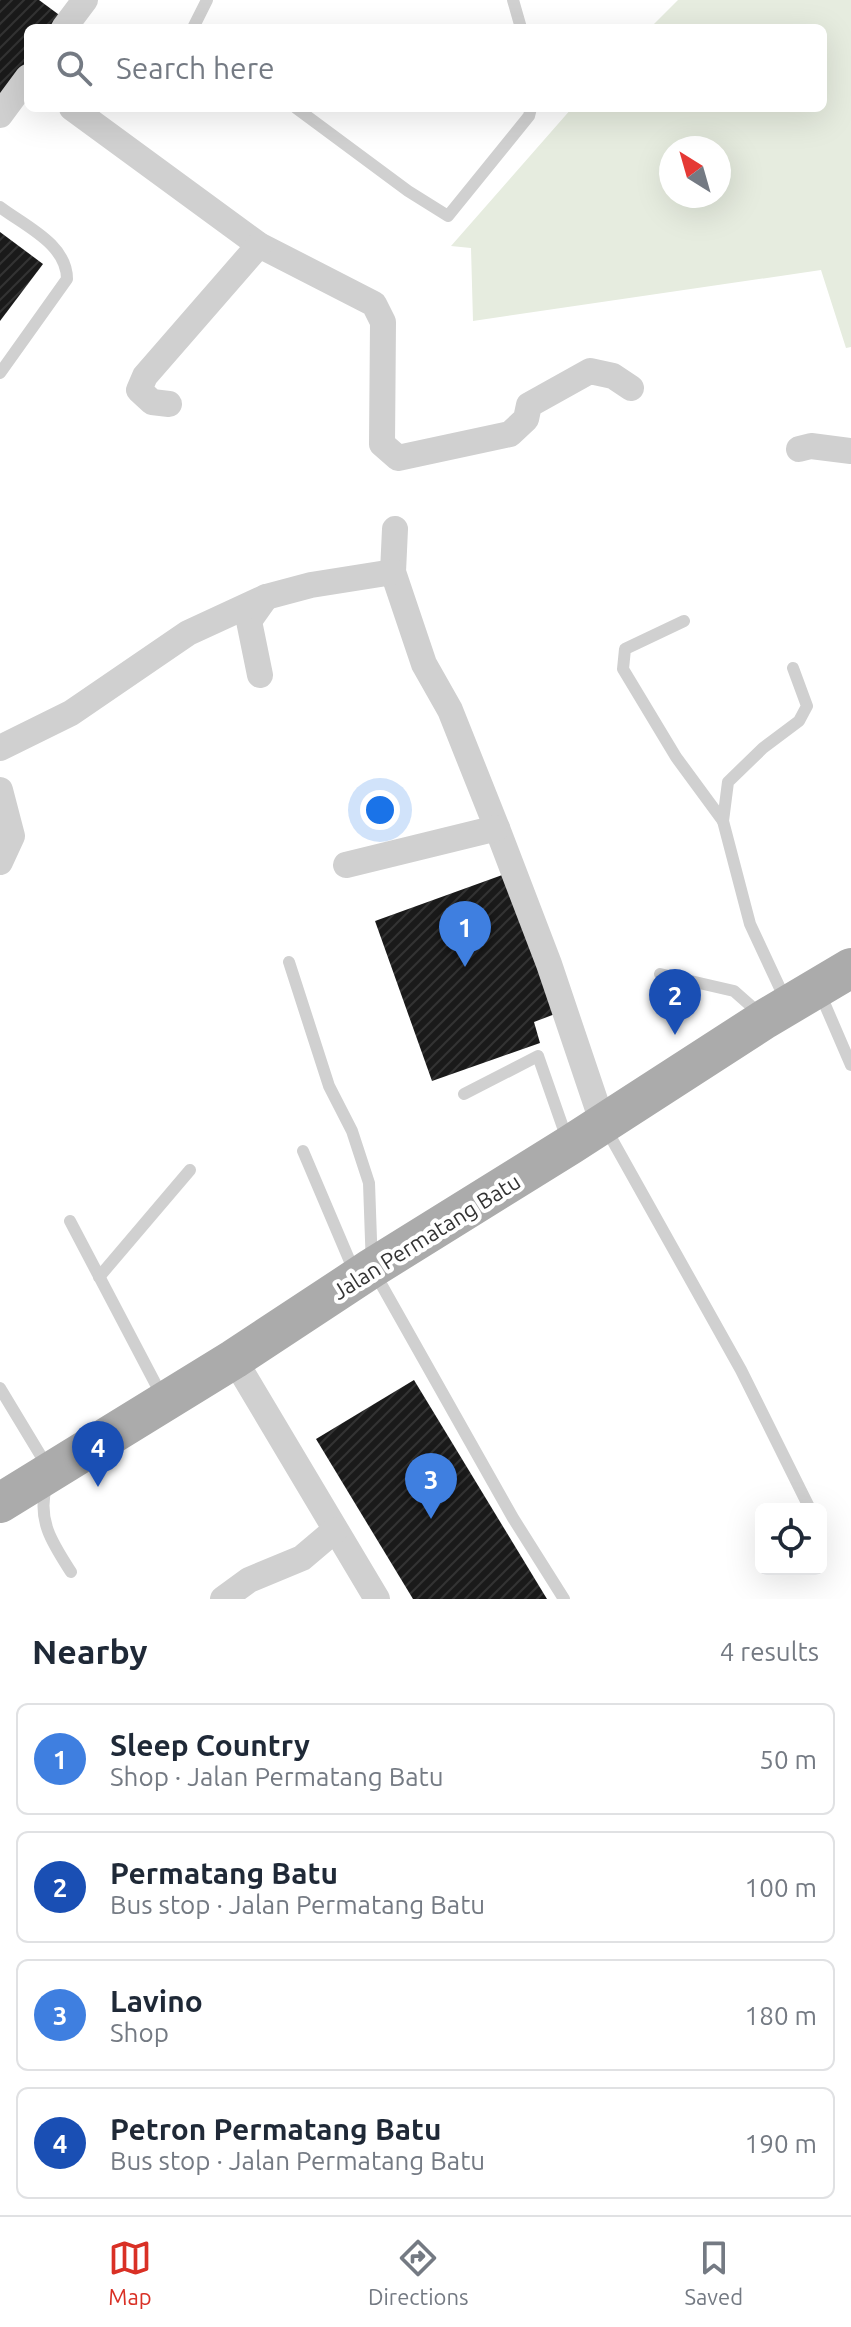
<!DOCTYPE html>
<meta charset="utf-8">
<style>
body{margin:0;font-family:Ubuntu,sans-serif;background:#f6f6f7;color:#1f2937}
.controls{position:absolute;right:24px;bottom:24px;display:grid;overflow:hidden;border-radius:12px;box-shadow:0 8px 32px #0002}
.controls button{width:72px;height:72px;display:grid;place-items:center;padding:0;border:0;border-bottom:2px solid #e0e1e3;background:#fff;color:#1f2937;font:40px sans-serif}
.compass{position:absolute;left:659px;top:136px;width:72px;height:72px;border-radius:50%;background:#fff;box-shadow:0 8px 32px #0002;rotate:323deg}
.you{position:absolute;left:380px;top:810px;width:28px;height:28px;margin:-20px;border:6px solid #fff;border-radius:50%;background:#1a73e8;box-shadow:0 0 0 12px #1a73e833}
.badge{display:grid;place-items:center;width:52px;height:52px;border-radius:50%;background:#d93025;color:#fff;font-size:26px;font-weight:700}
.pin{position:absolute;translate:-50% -66px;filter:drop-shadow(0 2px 4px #0008)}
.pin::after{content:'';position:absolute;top:42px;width:28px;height:24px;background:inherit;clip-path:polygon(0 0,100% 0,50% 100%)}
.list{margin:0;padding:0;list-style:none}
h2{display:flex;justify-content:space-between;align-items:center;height:104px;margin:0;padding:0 32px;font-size:34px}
h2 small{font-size:26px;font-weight:400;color:#747a83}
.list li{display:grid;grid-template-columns:52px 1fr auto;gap:24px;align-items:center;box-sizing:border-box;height:112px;margin:0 16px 16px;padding:0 16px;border:2px solid #e0e1e3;border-radius:12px}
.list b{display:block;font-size:30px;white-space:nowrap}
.list p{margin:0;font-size:26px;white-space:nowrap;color:#747a83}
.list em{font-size:26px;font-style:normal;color:#747a83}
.icon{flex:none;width:44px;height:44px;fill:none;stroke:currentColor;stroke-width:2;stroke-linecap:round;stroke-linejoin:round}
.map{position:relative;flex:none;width:851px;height:1599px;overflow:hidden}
.search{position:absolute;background:#fff;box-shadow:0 8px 32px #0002;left:24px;right:24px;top:24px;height:88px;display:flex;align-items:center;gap:20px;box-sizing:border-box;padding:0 28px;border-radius:12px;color:#747a83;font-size:30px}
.sheet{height:616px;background:#fff}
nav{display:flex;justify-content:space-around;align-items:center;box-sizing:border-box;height:112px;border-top:2px solid #e0e1e3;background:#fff;font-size:22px;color:#747a83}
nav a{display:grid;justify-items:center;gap:4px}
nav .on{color:#d93025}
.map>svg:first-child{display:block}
</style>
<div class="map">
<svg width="851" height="1599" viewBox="0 0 851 1599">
<defs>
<pattern id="building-hatch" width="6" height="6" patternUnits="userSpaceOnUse" patternTransform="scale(2)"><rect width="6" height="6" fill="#1a1a1a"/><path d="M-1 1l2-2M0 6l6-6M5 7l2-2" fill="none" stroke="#333"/></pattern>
</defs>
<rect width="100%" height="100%" fill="#fff"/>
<path fill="#e6ecdf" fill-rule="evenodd" d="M678,0H851V347L846,348L821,270L473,321L471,248L451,246L572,108H823V28H650ZM671,148H719V196H671Z"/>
<g fill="url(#building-hatch)">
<polygon points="0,0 39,0 62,17 53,28 28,28 28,62 0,99"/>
<polygon points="0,232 43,264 0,321"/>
<polygon points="505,874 555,1014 534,1022 540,1043 432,1081 375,921"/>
<polygon points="414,1380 547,1599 413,1599 316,1439"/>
</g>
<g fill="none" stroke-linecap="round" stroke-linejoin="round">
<g stroke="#d0d0d0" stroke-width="12">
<polyline points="513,0 521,28"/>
<polyline points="193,28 207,0"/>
<polyline points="296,108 408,191 448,216 529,116 531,108"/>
<path d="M0,207C25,226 67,244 67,279L0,373"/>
<polyline points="684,621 625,649 623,669 676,757 723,821"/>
<polyline points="289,962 329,1086 352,1131 369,1183 372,1268 513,1518 564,1599"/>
<polyline points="660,974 734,991 760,1014"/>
<polyline points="819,991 851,1065"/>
<polyline points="785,999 750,924 723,821 728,782 763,748 799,721 807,706 793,668"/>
<polyline points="464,1094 538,1056 567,1139"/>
<polyline points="605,1127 741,1370 810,1509"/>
<polyline points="303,1151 354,1271"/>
<polyline points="70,1221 163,1398"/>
<polyline points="99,1277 190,1170"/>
<polyline points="0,1388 47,1466"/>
<path d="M46,1487C37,1521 53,1544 71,1572"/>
</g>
<g stroke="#d0d0d0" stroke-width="26">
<polyline points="64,28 85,0"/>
<polyline points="72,108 259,245 374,304 383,322 382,444 398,458 510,434 526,419 529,405 590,371 613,376 631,388"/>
<polyline points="0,115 28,77"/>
<polyline points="169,404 152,402 139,390 145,376 259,245"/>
<polyline points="799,449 811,446 851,451"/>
<polyline points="395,529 393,572 424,664 450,710 497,828 549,964 603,1124"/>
<polyline points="260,675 249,621 266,597"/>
<polyline points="0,748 71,713 188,633 266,597 311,585 393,572"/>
<polyline points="0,790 12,836 0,862"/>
<polyline points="346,865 497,828"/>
<polyline points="234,1359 377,1599"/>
<polyline points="223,1599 249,1580 302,1558 335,1530"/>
</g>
<polyline stroke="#ababab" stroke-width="40" points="0,1503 234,1359 372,1268 570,1145 765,1019 851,968"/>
</g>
<g text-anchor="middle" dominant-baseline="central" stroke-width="8" stroke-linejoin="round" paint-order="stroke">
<g font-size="22" fill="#333" stroke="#fff">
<text transform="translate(426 1236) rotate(-32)">Jalan Permatang Batu</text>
</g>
</g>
</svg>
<div class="controls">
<button><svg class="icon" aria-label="locate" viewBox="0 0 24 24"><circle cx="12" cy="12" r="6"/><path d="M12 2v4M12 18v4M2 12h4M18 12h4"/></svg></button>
</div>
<svg class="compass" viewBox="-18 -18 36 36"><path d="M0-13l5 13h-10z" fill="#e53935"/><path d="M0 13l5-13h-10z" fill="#747a83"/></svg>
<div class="you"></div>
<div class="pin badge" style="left:465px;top:967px;background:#3f7fe0">1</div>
<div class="pin badge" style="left:675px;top:1035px;background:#1a4fb4">2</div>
<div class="pin badge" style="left:431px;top:1519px;background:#3f7fe0">3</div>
<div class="pin badge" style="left:98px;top:1487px;background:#1a4fb4">4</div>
<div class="search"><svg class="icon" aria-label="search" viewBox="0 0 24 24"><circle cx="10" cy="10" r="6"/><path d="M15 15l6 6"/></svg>Search here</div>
</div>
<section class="sheet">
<h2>Nearby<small>4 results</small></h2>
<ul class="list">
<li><span class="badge" style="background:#3f7fe0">1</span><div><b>Sleep Country</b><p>Shop · Jalan Permatang Batu</p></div><em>50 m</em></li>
<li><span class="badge" style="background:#1a4fb4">2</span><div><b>Permatang Batu</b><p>Bus stop · Jalan Permatang Batu</p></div><em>100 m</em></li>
<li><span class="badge" style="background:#3f7fe0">3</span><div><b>Lavino</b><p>Shop</p></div><em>180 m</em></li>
<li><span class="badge" style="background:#1a4fb4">4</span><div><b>Petron Permatang Batu</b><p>Bus stop · Jalan Permatang Batu</p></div><em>190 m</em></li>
</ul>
</section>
<nav>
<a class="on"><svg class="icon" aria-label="map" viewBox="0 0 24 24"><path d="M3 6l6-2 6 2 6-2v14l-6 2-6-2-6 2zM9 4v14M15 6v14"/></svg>Map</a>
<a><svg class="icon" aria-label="directions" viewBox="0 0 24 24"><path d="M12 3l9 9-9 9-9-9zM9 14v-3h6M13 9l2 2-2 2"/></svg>Directions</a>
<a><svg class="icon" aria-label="saved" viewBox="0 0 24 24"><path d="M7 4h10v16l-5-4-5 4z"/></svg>Saved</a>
</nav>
